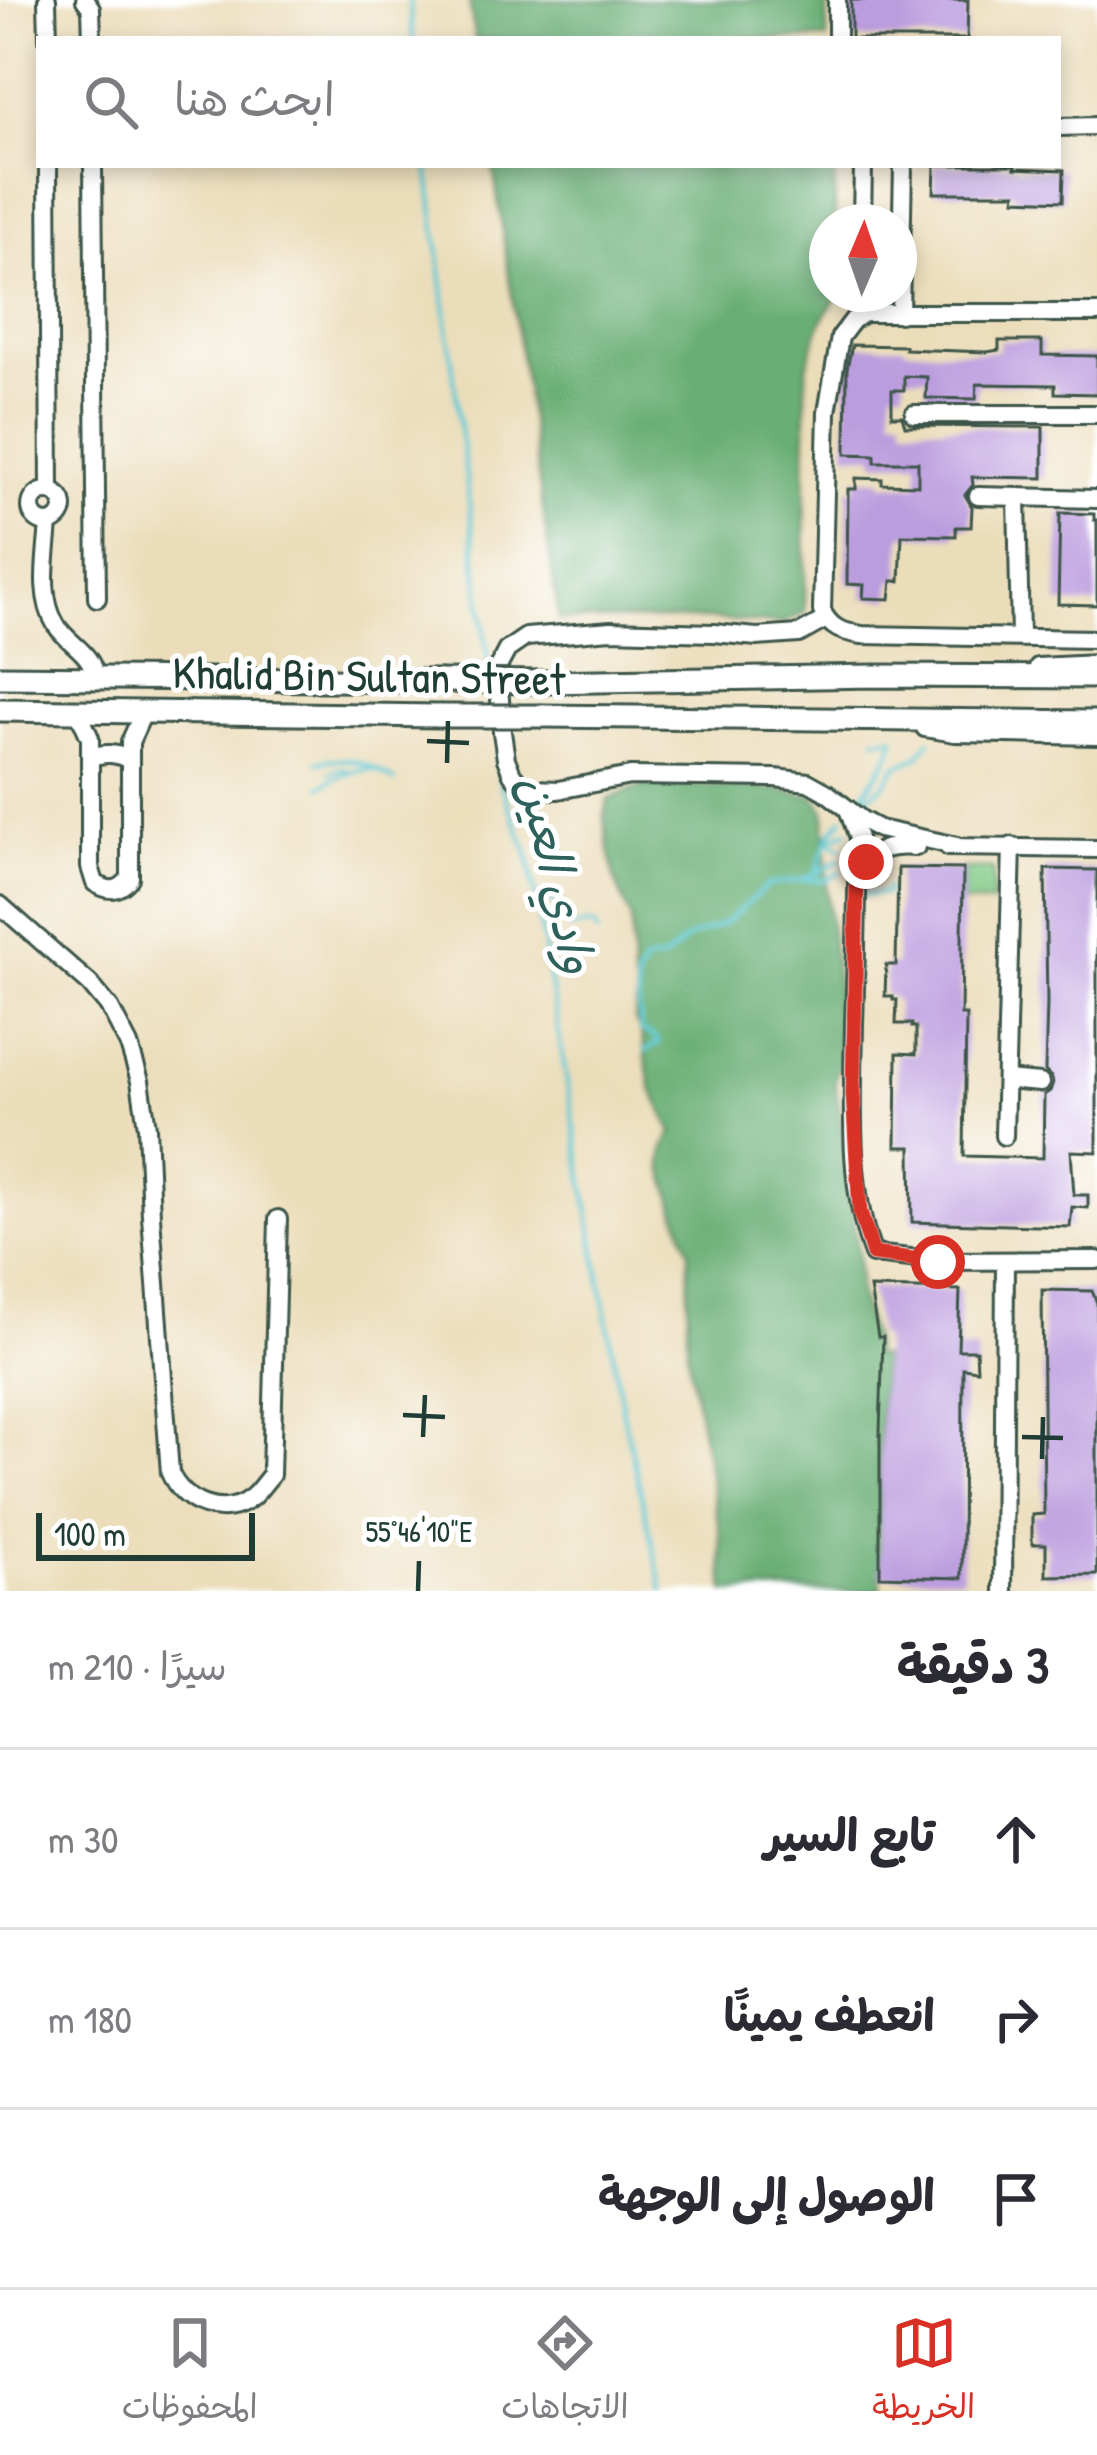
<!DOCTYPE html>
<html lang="ar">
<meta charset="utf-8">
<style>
body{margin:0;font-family:"Patrick Hand","Playpen Sans Arabic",sans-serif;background:#f7f7f7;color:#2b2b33;direction:rtl}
.compass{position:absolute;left:809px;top:204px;width:108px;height:108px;border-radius:50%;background:#fff;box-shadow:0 6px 18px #0003;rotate:2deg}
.scale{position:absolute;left:36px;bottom:30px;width:219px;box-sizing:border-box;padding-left:12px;border:6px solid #1f3d34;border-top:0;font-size:33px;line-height:42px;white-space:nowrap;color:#1f3d34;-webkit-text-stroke:9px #fff;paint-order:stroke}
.stop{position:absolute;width:36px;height:36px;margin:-27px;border:9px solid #d93025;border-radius:50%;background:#fff}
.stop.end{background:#d93025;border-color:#fff;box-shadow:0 3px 12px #0008}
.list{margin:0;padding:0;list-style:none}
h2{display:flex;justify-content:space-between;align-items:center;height:156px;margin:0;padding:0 48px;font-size:51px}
h2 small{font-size:39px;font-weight:400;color:#7c7c81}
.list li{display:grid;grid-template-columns:78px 1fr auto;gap:36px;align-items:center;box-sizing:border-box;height:180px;padding:0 48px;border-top:3px solid #e1e1e2}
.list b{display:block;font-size:45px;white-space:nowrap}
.list em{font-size:39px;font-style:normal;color:#7c7c81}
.icon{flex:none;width:66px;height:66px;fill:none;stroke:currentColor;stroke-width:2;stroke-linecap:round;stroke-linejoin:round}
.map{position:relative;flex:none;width:1097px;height:1591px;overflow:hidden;direction:ltr}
.search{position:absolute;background:#fff;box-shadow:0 6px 18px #0003;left:36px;right:36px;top:36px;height:132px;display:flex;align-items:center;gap:30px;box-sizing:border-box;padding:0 42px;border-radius:0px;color:#7c7c81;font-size:45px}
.sheet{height:696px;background:#fff}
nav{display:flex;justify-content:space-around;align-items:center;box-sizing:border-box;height:168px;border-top:3px solid #e1e1e2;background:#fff;font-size:33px;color:#7c7c81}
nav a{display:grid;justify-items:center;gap:6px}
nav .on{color:#d93025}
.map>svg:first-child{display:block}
</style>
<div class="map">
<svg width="1097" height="1591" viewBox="0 0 1097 1591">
<rect width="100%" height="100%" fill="#fff"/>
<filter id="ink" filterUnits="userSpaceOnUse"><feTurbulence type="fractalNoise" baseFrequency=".00833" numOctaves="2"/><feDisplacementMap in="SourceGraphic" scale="24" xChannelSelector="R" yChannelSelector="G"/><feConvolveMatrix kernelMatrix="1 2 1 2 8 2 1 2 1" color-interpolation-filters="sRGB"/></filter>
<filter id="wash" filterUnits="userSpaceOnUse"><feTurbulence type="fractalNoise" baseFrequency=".004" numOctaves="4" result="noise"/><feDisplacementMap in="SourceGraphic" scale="48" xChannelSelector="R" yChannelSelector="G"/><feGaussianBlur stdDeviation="2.7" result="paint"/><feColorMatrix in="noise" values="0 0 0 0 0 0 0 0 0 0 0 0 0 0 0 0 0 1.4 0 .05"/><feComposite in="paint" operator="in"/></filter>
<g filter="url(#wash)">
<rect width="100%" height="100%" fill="#ebddba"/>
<polygon fill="#82cb87" stroke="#50845e" stroke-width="3" points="963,869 993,869 992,903 963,903"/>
<g fill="#69af74" stroke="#447654" stroke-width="3">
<polygon points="469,0 827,0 827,39 475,39"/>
<polygon points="493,165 834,165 835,222 827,222 827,294 835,294 835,299 821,322 806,368 805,612 783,624 706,619 559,620"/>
<polygon points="652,784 769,788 815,796 825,810 827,892 843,1046 835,1080 858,1254 859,1293 873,1344 873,1356 882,1357 879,1432 881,1591 725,1591 719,1528 687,1351 689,1251 662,1165 664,1149 673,1132 652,1089 641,1032 635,1020 637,997 633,976 631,919 614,878 604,820 608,800 629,790"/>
</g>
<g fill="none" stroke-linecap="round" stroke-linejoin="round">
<g stroke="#5cc8d4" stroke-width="4.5">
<polyline points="409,0 413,39"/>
<polyline points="428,165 490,674"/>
<polyline points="498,757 500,784 528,853 623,1413 663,1591"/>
<path d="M318,762C351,754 368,764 395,781"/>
<polyline points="330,773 341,769 348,771"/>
<path d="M321,786C340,776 356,767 378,770"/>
<path d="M861,798C874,777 890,761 895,737L876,739"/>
<polyline points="855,806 885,784 896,766 918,757 930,740"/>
<polyline points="827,841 847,831"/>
<polyline points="827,841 842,848"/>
<polyline points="818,872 840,860"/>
<polyline points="807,880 827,880 841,872"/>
<polyline points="863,895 887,893 887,888"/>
<polyline points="538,898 553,899 569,928 593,924 598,933"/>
<polyline points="645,1051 659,1043 652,1035 641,1031 636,980 645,962 664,959 688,938 725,923 768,885 802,880 816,873 830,834 843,818"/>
</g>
</g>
<g id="blocks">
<g fill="#bb9cde">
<polygon points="851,0 968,0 967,39 851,39"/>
<polygon points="935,165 1016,165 1015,168 1064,170 1063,201 1015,199 1016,193 934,193"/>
<polygon points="999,341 1042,341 1042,355 1097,356 1097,394 1055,393 1055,385 977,384 976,399 926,398 927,377 904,376 904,390 892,390 892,416 902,416 905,426 1043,427 1043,478 972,477 973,485 965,495 972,507 971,527 956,527 956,536 902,535 900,581 892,581 890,599 863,598 864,585 847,584 848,489 856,489 856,478 882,479 882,484 918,485 918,462 875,462 875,455 846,454 847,369 852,345 905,346 905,349 987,352 999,350"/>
<polygon points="1060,513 1094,514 1094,520 1097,520 1097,605 1058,604"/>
<polygon points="898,868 963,869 961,1015 966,1015 964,1156 1043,1158 1044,1095 1050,1091 1053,1083 1051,1077 1045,1071 1047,1003 1045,869 1097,870 1097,1152 1071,1151 1074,1195 1088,1195 1088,1208 1072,1207 1070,1227 912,1222 911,1147 896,1147 897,1053 916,1054 916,1027 912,1027 912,1024 896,1024 897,1000 893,1000 893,996 885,996 886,965 896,965"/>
<polygon points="870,1288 960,1290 958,1350 976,1350 977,1370 963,1368 962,1578 880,1576 880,1432 883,1337 878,1337"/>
<polygon points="1042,1290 1092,1291 1097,1303 1097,1575 1046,1576 1046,1544 1032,1544 1032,1515 1044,1514"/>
</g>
</g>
</g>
<g filter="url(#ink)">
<use href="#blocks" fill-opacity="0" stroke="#3e5548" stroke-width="3"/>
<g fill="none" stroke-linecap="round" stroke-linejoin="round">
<g stroke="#3e5548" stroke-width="22">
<g id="minor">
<polyline points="47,0 48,39"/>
<polyline points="85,0 91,8 92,39"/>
<polyline points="837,39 837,0"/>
<polyline points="1058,127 1097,126"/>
<polyline points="48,165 50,491"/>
<polyline points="93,165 97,598"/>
<polyline points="862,222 863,165"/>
<polyline points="861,294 864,313 1097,313"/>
<path d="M864,313L853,320L840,337L827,412L822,611C831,629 842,632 862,635L1097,639"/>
<polyline points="900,314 903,165"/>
<polyline points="914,414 1097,414"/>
<circle cx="47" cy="507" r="16"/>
<polyline points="978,496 1097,499"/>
<polyline points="1017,498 1020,636"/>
<path d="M49,523C47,556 38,595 56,625C69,645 92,652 95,677"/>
<polyline points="826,619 799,634 757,637 714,633 611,630 526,637 507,650 498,667 502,732 506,759 512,774 524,788 535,789 558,790 630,776 775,778 808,782 826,792 862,820 879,829 957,846"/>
<polyline points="1038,667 1097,664"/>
<path d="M78,711L90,738V867L95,883C109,892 119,892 130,878V742L144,711"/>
<polyline points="925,728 955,733 1097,736"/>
<path d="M90,757C106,752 116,753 130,760"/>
<path d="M849,812L858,838C857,900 856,962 854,1024C853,1095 847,1188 873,1254L938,1261L1097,1260"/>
<polyline points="948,847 1097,849"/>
<path d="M860,875C872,848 889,845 916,847"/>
<path d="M0,905L90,984L110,1008L129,1045L140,1081L147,1127L151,1216L170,1473C183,1503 223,1521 252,1497C259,1491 265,1482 271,1475L278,1219"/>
<polyline points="1006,1080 1040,1083"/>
<polyline points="1004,1136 1012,846"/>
<polyline points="1003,1591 1005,1261"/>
</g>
</g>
<g stroke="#3e5548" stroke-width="27">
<g id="major">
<polyline points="0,677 439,681"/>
<polyline points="544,682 874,676 1097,677"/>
<polyline points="0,710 439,716"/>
<polyline points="543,716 1097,722"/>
</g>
</g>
<use href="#minor" stroke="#fff" stroke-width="16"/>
<use href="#major" stroke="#fff" stroke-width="21"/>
<g stroke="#3e5548" stroke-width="27" stroke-linecap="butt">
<g id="major-bridge">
<polyline points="439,681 544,682"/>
<polyline points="439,716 543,716"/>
</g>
</g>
<use href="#major-bridge" stroke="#fff" stroke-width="21"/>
</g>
</g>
<g fill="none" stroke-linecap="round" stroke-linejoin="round" filter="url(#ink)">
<polyline stroke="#d93025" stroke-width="15" points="866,862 857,882 853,1093 860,1212 873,1254 938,1262"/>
</g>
<path fill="none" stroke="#1f3d34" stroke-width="4.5" d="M427,741L469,743M447,763L448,721M403,1415L445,1417M423,1437L425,1395M1022,1437L1063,1438M1042,1459L1043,1417M418,1591L419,1561"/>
<g text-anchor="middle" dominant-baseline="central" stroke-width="10" stroke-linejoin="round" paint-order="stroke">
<g font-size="45" fill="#1f3d34" stroke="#fff">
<text transform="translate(369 675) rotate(1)">Khalid Bin Sultan Street</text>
</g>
<g font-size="48" font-style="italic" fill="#2e605c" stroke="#fff">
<text transform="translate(558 874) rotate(77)">وادي العين</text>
</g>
</g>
<g font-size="30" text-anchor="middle" fill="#1f3d34" stroke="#fff" stroke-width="10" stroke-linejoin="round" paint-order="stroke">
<text x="419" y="1542">55°46'10"E</text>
</g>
</svg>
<svg class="compass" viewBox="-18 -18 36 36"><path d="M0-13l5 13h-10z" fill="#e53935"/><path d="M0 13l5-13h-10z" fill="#7c7c81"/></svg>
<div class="scale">100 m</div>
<div class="stop" style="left:938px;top:1262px"></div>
<div class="stop end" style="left:866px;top:862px"></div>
<div class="search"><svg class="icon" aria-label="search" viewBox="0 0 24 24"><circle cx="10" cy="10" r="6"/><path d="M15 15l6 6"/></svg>ابحث هنا</div>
</div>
<section class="sheet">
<h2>3 دقيقة<small>سيرًا · 210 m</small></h2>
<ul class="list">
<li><svg class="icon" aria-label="ahead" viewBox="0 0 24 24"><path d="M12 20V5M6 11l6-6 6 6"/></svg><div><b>تابع السير</b></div><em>30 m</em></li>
<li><svg class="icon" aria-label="right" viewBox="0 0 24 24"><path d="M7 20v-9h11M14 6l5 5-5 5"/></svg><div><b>انعطف يمينًا</b></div><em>180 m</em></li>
<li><svg class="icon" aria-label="arrive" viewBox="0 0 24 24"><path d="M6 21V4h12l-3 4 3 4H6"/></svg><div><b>الوصول إلى الوجهة</b></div></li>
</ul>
</section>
<nav>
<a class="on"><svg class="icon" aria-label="map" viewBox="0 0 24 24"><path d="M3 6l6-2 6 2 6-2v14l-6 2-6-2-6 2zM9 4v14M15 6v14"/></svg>الخريطة</a>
<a><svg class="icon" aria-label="directions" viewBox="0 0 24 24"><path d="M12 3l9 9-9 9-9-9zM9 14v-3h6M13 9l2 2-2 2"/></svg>الاتجاهات</a>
<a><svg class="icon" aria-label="saved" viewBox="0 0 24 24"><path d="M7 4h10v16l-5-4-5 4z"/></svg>المحفوظات</a>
</nav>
